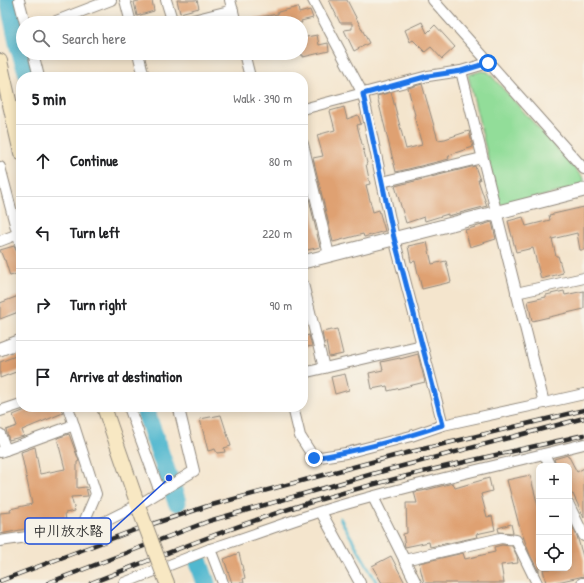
<!DOCTYPE html>
<meta charset="utf-8">
<style>
body{margin:0;font-family:"Patrick Hand","Klee One",sans-serif;background:#f6f6f6;color:#202124}
.controls{position:absolute;right:12px;bottom:12px;display:grid;overflow:hidden;border-radius:8px;box-shadow:0 2px 10px #0003}
.controls button{width:36px;height:36px;display:grid;place-items:center;padding:0;border:0;border-bottom:1px solid #e0e0e0;background:#fff;color:#202124;font:20px sans-serif}
.stop{position:absolute;width:12px;height:12px;margin:-9px;border:3px solid #1a73e8;border-radius:50%;background:#fff}
.stop.end{background:#1a73e8;border-color:#fff;box-shadow:0 1px 4px #0008}
.list{margin:0;padding:0;list-style:none}
h2{display:flex;justify-content:space-between;align-items:center;height:52px;margin:0;padding:0 16px;font-size:17px}
h2 small{font-size:13px;font-weight:400;color:#757577}
.list li{display:grid;grid-template-columns:26px 1fr auto;gap:12px;align-items:center;box-sizing:border-box;height:72px;padding:0 16px;border-top:1px solid #e0e0e0}
.list b{display:block;font-size:15px;white-space:nowrap}
.list em{font-size:13px;font-style:normal;color:#757577}
.icon{flex:none;width:22px;height:22px;fill:none;stroke:currentColor;stroke-width:2;stroke-linecap:round;stroke-linejoin:round}
.map{position:relative;flex:none;width:584px;height:583px;overflow:hidden}
.search{position:absolute;background:#fff;box-shadow:0 2px 10px #0003;left:16px;top:16px;width:292px;height:44px;display:flex;align-items:center;gap:10px;box-sizing:border-box;padding:0 14px;border-radius:22px;color:#757577;font-size:15px}
.panel{position:absolute;background:#fff;box-shadow:0 2px 10px #0003;left:16px;top:72px;width:292px;height:340px;border-radius:16px}
.map>svg:first-child{display:block}
</style>
<div class="map">
<svg width="584" height="583" viewBox="0 0 584 583">
<rect width="100%" height="100%" fill="#f7f3e8"/>
<filter id="ink" filterUnits="userSpaceOnUse"><feTurbulence type="fractalNoise" baseFrequency=".025" numOctaves="2"/><feDisplacementMap in="SourceGraphic" scale="8" xChannelSelector="R" yChannelSelector="G"/><feConvolveMatrix kernelMatrix="1 2 1 2 8 2 1 2 1" color-interpolation-filters="sRGB"/></filter>
<filter id="wash" filterUnits="userSpaceOnUse"><feTurbulence type="fractalNoise" baseFrequency=".012" numOctaves="4" result="noise"/><feDisplacementMap in="SourceGraphic" scale="16" xChannelSelector="R" yChannelSelector="G"/><feGaussianBlur stdDeviation="0.9" result="paint"/><feColorMatrix in="noise" values="0 0 0 0 0 0 0 0 0 0 0 0 0 0 0 0 0 1.4 0 .05"/><feComposite in="paint" operator="in"/></filter>
<g filter="url(#wash)">
<rect width="100%" height="100%" fill="#f4e5cd"/>
<polygon fill="#92dd99" stroke="#5e8462" points="482,71 488,72 584,179 583,186 503,206 499,203 468,75"/>
<g fill="none" stroke-linecap="round" stroke-linejoin="round">
<polyline stroke="#51b8cf" stroke-width="3" points="340,518 377,583"/>
<g stroke="#51b8cf" stroke-width="19">
<polyline points="9,0 19,47 29,77"/>
<polyline points="144,407 177,502"/>
<polyline points="198,560 206,583"/>
</g>
</g>
<g id="blocks">
<g fill="#dfa172">
<polygon points="143,0 152,0 154,11 137,16 134,2"/>
<polygon points="177,0 197,0 199,8 180,13"/>
<polygon points="329,0 347,0 369,43 354,51 344,30 352,29 352,23 340,23"/>
<polygon points="298,7 299,13 310,10 313,18 301,21 302,23 254,23 253,18 278,14 278,12"/>
<polygon points="422,22 427,33 435,25 455,47 442,59 431,47 425,52 413,40 410,42 405,30"/>
<polygon points="317,35 319,45 328,43 329,51 303,57 303,55 301,55 301,38"/>
<polygon points="422,84 438,140 445,139 469,131 473,147 449,155 450,156 448,157 449,159 396,172 377,96 391,92 406,149 422,145 414,116 415,115 408,88"/>
<polygon points="344,107 347,119 358,115 361,124 357,125 367,163 366,164 370,184 366,185 373,212 379,210 385,231 364,237 363,234 333,242 313,158 323,156 317,135 335,130 330,111"/>
<polygon points="475,166 480,180 478,180 487,206 448,216 448,214 425,221 424,217 406,223 395,186"/>
<polygon points="303,172 320,247 303,251"/>
<polygon points="584,207 584,250 580,250 577,233 552,239 556,256 558,256 563,273 541,279 533,248 516,252 508,221 523,217 526,226 550,220 549,215"/>
<polygon points="492,222 496,239 470,247 465,230"/>
<polygon points="427,242 432,264 446,261 451,282 422,289 415,261 411,262 408,246"/>
<polygon points="14,246 19,256 21,273 10,276 5,260 4,260 0,250"/>
<polygon points="564,291 565,295 584,291 584,309 532,321 528,301 546,297 546,295"/>
<polygon points="21,295 21,311 0,319 0,303"/>
<polygon points="337,329 343,354 329,357 326,342 324,343 322,332"/>
<polygon points="309,335 312,346 303,348 303,337"/>
<polygon points="21,354 21,370 0,378 0,362"/>
<polygon points="418,354 425,382 388,391 387,386 372,389 369,373 383,370 381,362 400,358 400,359"/>
<polygon points="345,374 349,390 335,394 331,377"/>
<polygon points="33,407 60,407 63,413 22,430 24,436 9,440 6,430 17,426 13,415"/>
<polygon points="221,415 231,446 224,448 225,452 217,453 215,449 208,451 200,419"/>
<polygon points="69,434 79,461 77,462 77,488 86,487 88,496 71,497 75,511 65,513 66,521 53,523 53,526 31,528 0,534 0,513 11,512 10,509 32,504 21,452 35,447 40,474 65,469 57,438"/>
<polygon points="568,455 577,472 584,468 584,518 573,494 569,495 569,466 556,466 554,459"/>
<polygon points="530,475 539,510 539,572 530,555 519,525 507,480"/>
<polygon points="489,478 492,491 481,494 487,517 492,516 495,530 476,534 477,537 430,547 429,542 405,547 403,534 407,533 406,503 417,503 414,492 422,491 453,483 455,488"/>
<polygon points="569,520 577,536 584,560 584,576 553,583 546,583 543,569 569,568"/>
<polygon points="511,524 513,533 499,532 498,528"/>
<polygon points="502,545 512,546 517,556 518,563 501,565 504,583 424,583 419,563 463,553 465,559 495,552 494,547"/>
<polygon points="239,553 245,578 243,579 244,583 232,583 224,559"/>
<polygon points="391,556 405,583 382,583 372,566"/>
</g>
</g>
</g>
<g filter="url(#ink)">
<use href="#blocks" fill-opacity="0" stroke="#90887c" stroke-width="1"/>
<g fill="none" stroke-linecap="round" stroke-linejoin="round">
<g stroke="#90887c" stroke-width="12">
<g id="minor">
<polyline points="19,0 25,23"/>
<polyline points="125,0 131,23"/>
<polyline points="166,0 173,23"/>
<polyline points="230,0 236,23"/>
<polyline points="313,0 363,94 394,238 443,425"/>
<polyline points="433,0 584,169"/>
<polyline points="51,23 111,0"/>
<polyline points="181,23 233,10"/>
<polyline points="33,53 39,77"/>
<polyline points="138,53 144,77"/>
<polyline points="244,53 250,77"/>
<polyline points="303,109 428,76 461,71 488,63"/>
<polyline points="303,144 329,255"/>
<polyline points="0,167 21,247"/>
<polyline points="382,182 482,158"/>
<polyline points="0,241 18,234"/>
<polyline points="303,284 324,368"/>
<polyline points="516,293 584,278"/>
<polyline points="303,373 422,345"/>
<polyline points="544,403 584,394"/>
<polyline points="129,407 160,492"/>
<polyline points="293,407 300,436 314,458 346,453 411,436 443,425 544,403 461,71"/>
<polyline points="0,411 21,404"/>
<polyline points="0,434 6,450"/>
<polyline points="0,452 74,425"/>
<polyline points="544,454 550,466"/>
<polyline points="373,497 416,583"/>
<polyline points="145,501 194,471 179,409 185,407"/>
<polyline points="569,505 584,536"/>
<polyline points="321,512 360,583"/>
<polyline points="81,529 104,522 132,508"/>
<polyline points="0,541 81,529 96,494 68,407"/>
<polyline points="404,560 501,538 516,540 537,583"/>
<polyline points="124,583 210,549"/>
<path d="M223,583L210,549C247,537 285,523 322,511C408,485 497,466 584,444"/>
<polyline points="582,583 584,583"/>
</g>
</g>
<g stroke="#90887c" stroke-width="15">
<g id="tertiary">
<polyline points="303,262 584,190"/>
<polyline points="0,349 21,341"/>
</g>
</g>
<g stroke="#90887c" stroke-width="16">
<g id="secondary">
<polyline points="0,61 21,153"/>
<polyline points="104,407 140,511"/>
<polyline points="163,573 167,583"/>
</g>
</g>
<use href="#minor" stroke="#fff" stroke-width="10"/>
<use href="#tertiary" stroke="#fff" stroke-width="13"/>
<use href="#secondary" stroke="#f8e8c3" stroke-width="14"/>
<g stroke="#2b2b2b" stroke-width="4.5">
<g id="rail">
<polyline points="0,581 140,528 208,506 394,456 584,410"/>
<polyline points="48,583 209,521 376,473 584,418"/>
<path d="M91,583C168,553 245,521 325,498C410,473 497,455 584,435"/>
</g>
</g>
<use href="#rail" stroke="#f7f3e8" stroke-width="3" stroke-dasharray="9" stroke-linecap="butt"/>
<g stroke="#90887c" stroke-width="16" stroke-linecap="butt">
<polyline id="secondary-bridge" points="140,511 163,573"/>
</g>
<use href="#secondary-bridge" stroke="#f8e8c3" stroke-width="14"/>
</g>
</g>
<g fill="none" stroke-linecap="round" stroke-linejoin="round" filter="url(#ink)">
<path stroke="#1a73e8" stroke-width="5" d="M314,458C358,451 401,439 443,425L394,238L363,94L428,76L461,71L488,63"/>
</g>
<path fill="none" stroke="#1d4ed8" stroke-width="1.5" d="M169 478L111 531"/>
<circle fill="#1d4ed8" stroke="#f7f3e8" stroke-width="1.5" cx="169" cy="478" r="4"/>
<rect fill="#f7f3e8" stroke="#1d4ed8" stroke-width="1.5" x="25" y="518" width="86" height="26" rx="4"/>
<g font-size="14" text-anchor="middle" font-weight="bold" fill="#2b2b2b">
<text x="68" y="536">中川放水路</text>
</g>
</svg>
<div class="controls">
<button>+</button>
<button>−</button>
<button><svg class="icon" aria-label="locate" viewBox="0 0 24 24"><circle cx="12" cy="12" r="6"/><path d="M12 2v4M12 18v4M2 12h4M18 12h4"/></svg></button>
</div>
<div class="stop" style="left:488px;top:63px"></div>
<div class="stop end" style="left:314px;top:458px"></div>
<div class="search"><svg class="icon" aria-label="search" viewBox="0 0 24 24"><circle cx="10" cy="10" r="6"/><path d="M15 15l6 6"/></svg>Search here</div>
<section class="panel">
<h2>5 min<small>Walk · 390 m</small></h2>
<ul class="list">
<li><svg class="icon" aria-label="ahead" viewBox="0 0 24 24"><path d="M12 20V5M6 11l6-6 6 6"/></svg><div><b>Continue</b></div><em>80 m</em></li>
<li><svg class="icon" aria-label="left" viewBox="0 0 24 24"><path d="M17 20v-9H6M10 6l-5 5 5 5"/></svg><div><b>Turn left</b></div><em>220 m</em></li>
<li><svg class="icon" aria-label="right" viewBox="0 0 24 24"><path d="M7 20v-9h11M14 6l5 5-5 5"/></svg><div><b>Turn right</b></div><em>90 m</em></li>
<li><svg class="icon" aria-label="arrive" viewBox="0 0 24 24"><path d="M6 21V4h12l-3 4 3 4H6"/></svg><div><b>Arrive at destination</b></div></li>
</ul>
</section>
</div>
